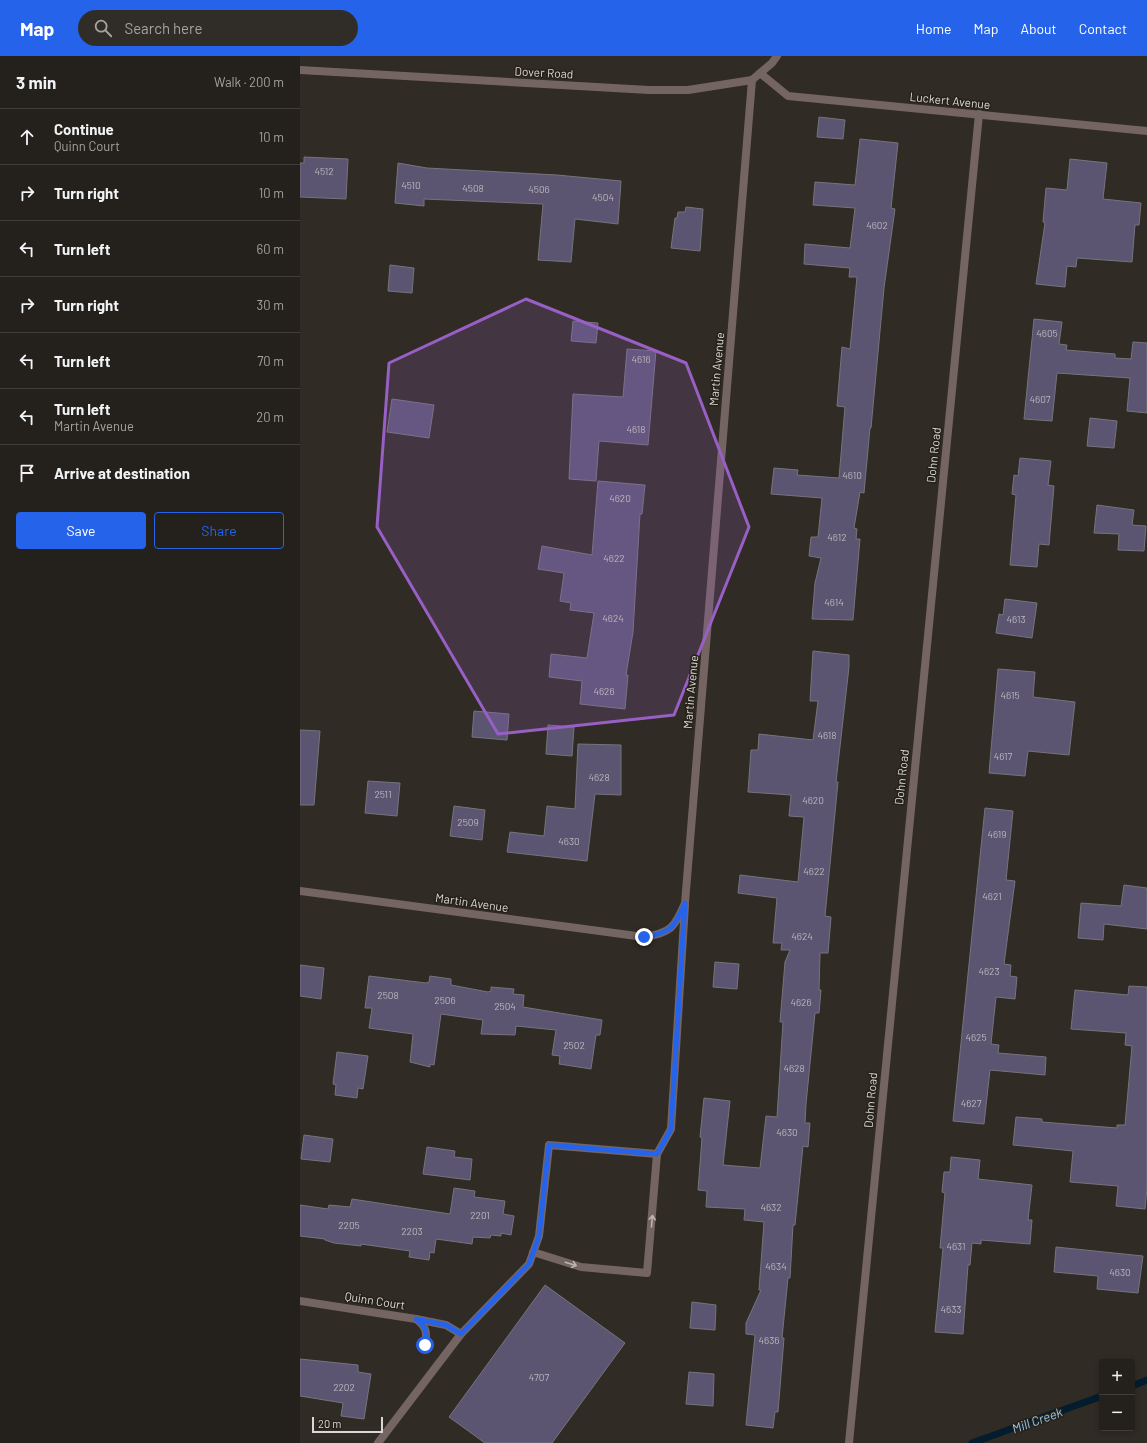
<!DOCTYPE html>
<meta charset="utf-8">
<style>
body{margin:0;font-family:Barlow,sans-serif;background:#302d28;color:#f1f3f6}
.controls{position:absolute;right:12px;bottom:12px;display:grid;overflow:hidden;border-radius:4px;box-shadow:0 2px 6px #0003}
.controls button{width:36px;height:36px;display:grid;place-items:center;padding:0;border:0;border-bottom:1px solid #413e3a;background:#24201b;color:#f1f3f6;font:20px sans-serif}
.scale{position:absolute;left:12px;bottom:10px;width:71px;box-sizing:border-box;padding-left:4px;border:2px solid #dbd7d3;border-top:0;font-size:11px;line-height:14px;white-space:nowrap;color:#dbd7d3;-webkit-text-stroke:3px #26221a;paint-order:stroke}
.stop{position:absolute;width:12px;height:12px;margin:-9px;border:3px solid #2563eb;border-radius:50%;background:#fff}
.stop.end{background:#2563eb;border-color:#fff;box-shadow:0 1px 4px #0008}
.list{margin:0;padding:0;list-style:none}
h2{display:flex;justify-content:space-between;align-items:center;height:52px;margin:0;padding:0 16px;font-size:17px}
h2 small{font-size:13px;font-weight:400;color:#a3a3a3}
.list li{display:grid;grid-template-columns:26px 1fr auto;gap:12px;align-items:center;box-sizing:border-box;height:56px;padding:0 16px;border-top:1px solid #413e3a}
.list b{display:block;font-size:15px;white-space:nowrap}
.list p{margin:0;font-size:13px;white-space:nowrap;color:#a3a3a3}
.list em{font-size:13px;font-style:normal;color:#a3a3a3}
.actions{display:flex;gap:8px;padding:12px 16px}
.actions a{flex:1;padding:9px 0;border:1px solid #2563eb;border-radius:4px;text-align:center;font-size:14px;color:#2563eb}
.actions .main{background:#2563eb;color:#fff}
.icon{flex:none;width:22px;height:22px;fill:none;stroke:currentColor;stroke-width:2;stroke-linecap:round;stroke-linejoin:round}
.map{position:relative;flex:none;width:847px;height:1387px;overflow:hidden}
header{display:flex;align-items:center;gap:24px;box-sizing:border-box;height:56px;padding:0 20px;background:#2563eb;color:#fff}
header strong{font-size:19px}
nav{display:flex;gap:22px;margin-inline-start:auto;font-size:14px}
.search{width:280px;height:36px;background:#302d28;display:flex;align-items:center;gap:10px;box-sizing:border-box;padding:0 14px;border-radius:22px;color:#a3a3a3;font-size:15px}
main{display:flex}
aside{flex:1;background:#24201b}
.map>svg:first-child{display:block}
</style>
<header>
<strong>Map</strong>
<div class="search"><svg class="icon" aria-label="search" viewBox="0 0 24 24"><circle cx="10" cy="10" r="6"/><path d="M15 15l6 6"/></svg>Search here</div>
<nav><a>Home</a><a>Map</a><a>About</a><a>Contact</a></nav>
</header>
<main>
<aside>
<h2>3 min<small>Walk · 200 m</small></h2>
<ul class="list">
<li><svg class="icon" aria-label="ahead" viewBox="0 0 24 24"><path d="M12 20V5M6 11l6-6 6 6"/></svg><div><b>Continue</b><p>Quinn Court</p></div><em>10 m</em></li>
<li><svg class="icon" aria-label="right" viewBox="0 0 24 24"><path d="M7 20v-9h11M14 6l5 5-5 5"/></svg><div><b>Turn right</b></div><em>10 m</em></li>
<li><svg class="icon" aria-label="left" viewBox="0 0 24 24"><path d="M17 20v-9H6M10 6l-5 5 5 5"/></svg><div><b>Turn left</b></div><em>60 m</em></li>
<li><svg class="icon" aria-label="right" viewBox="0 0 24 24"><path d="M7 20v-9h11M14 6l5 5-5 5"/></svg><div><b>Turn right</b></div><em>30 m</em></li>
<li><svg class="icon" aria-label="left" viewBox="0 0 24 24"><path d="M17 20v-9H6M10 6l-5 5 5 5"/></svg><div><b>Turn left</b></div><em>70 m</em></li>
<li><svg class="icon" aria-label="left" viewBox="0 0 24 24"><path d="M17 20v-9H6M10 6l-5 5 5 5"/></svg><div><b>Turn left</b><p>Martin Avenue</p></div><em>20 m</em></li>
<li><svg class="icon" aria-label="arrive" viewBox="0 0 24 24"><path d="M6 21V4h12l-3 4 3 4H6"/></svg><div><b>Arrive at destination</b></div></li>
</ul>
<div class="actions"><a class="main">Save</a><a>Share</a></div>
</aside>
<div class="map">
<svg width="847" height="1387" viewBox="0 0 847 1387">
<rect width="100%" height="100%" fill="#302b24"/>
<g fill="none" stroke-linecap="round" stroke-linejoin="round">
<g stroke="#031c2e" stroke-width="7">
<polyline points="832,1330 847,1324"/>
<polyline points="672,1387 802,1340"/>
</g>
</g>
<g fill="#5b5572" stroke="#75747d">
<polygon points="519,61 545,64 543,83 517,81"/>
<polygon points="560,83 598,87 591,152 595,153 584,232 571,372 570,372 564,437 560,436 554,472 557,473 556,483 560,483 553,564 512,563 515,527 521,502 509,500 511,481 518,481 522,442 471,438 474,412 498,414 497,419 539,422 545,351 537,350 542,291 550,293 557,221 549,221 550,212 504,208 505,188 550,192 555,152 513,149 515,126 555,129"/>
<polygon points="4,101 48,103 46,143 0,141 0,107 4,107"/>
<polygon points="770,103 807,107 803,143 841,147 839,169 835,169 832,206 777,202 776,211 767,210 765,231 736,228 745,167 743,166 746,132 767,134"/>
<polygon points="98,107 127,112 257,119 321,125 318,168 275,163 271,206 238,204 243,148 124,143 124,150 95,147"/>
<polygon points="386,151 403,153 400,195 371,192 375,162 377,162 378,156 385,156"/>
<polygon points="90,209 114,212 112,237 88,235"/>
<polygon points="734,263 762,266 759,288 767,289 766,294 815,298 815,302 831,303 833,286 847,287 847,357 827,355 830,322 757,317 752,365 724,363"/>
<polygon points="273,265 298,267 296,287 271,285"/>
<polygon points="327,293 356,295 348,389 299,385 296,425 269,423 273,338 323,341"/>
<polygon points="92,343 134,349 129,382 87,376"/>
<polygon points="790,362 817,365 814,392 787,390"/>
<polygon points="720,402 751,405 748,429 754,430 749,489 739,488 737,511 710,509 716,439 712,438 714,419 718,420"/>
<polygon points="298,425 345,429 342,458 340,458 333,576 326,619 328,619 325,653 280,648 282,625 249,621 251,598 287,602 294,557 270,554 271,547 260,545 264,517 238,513 242,490 292,499"/>
<polygon points="797,449 834,454 832,469 846,470 844,495 818,494 819,478 794,477"/>
<polygon points="705,543 737,547 732,582 696,577 699,558 703,559"/>
<polygon points="513,595 549,599 549,611 536,726 538,726 525,860 531,861 528,897 520,897 519,934 521,934 519,957 515,957 506,1048 505,1067 510,1067 508,1091 503,1090 495,1169 493,1169 490,1222 488,1222 482,1282 484,1282 478,1356 475,1356 473,1372 446,1369 455,1279 446,1278 446,1267 461,1234 459,1234 464,1166 444,1164 445,1153 406,1151 407,1135 398,1134 402,1082 400,1081 404,1042 430,1045 423,1109 460,1112 466,1060 477,1061 483,966 480,966 485,906 490,894 481,894 482,887 473,887 477,842 438,837 440,819 498,826 504,761 489,760 491,739 448,736 451,694 458,694 459,678 513,684 518,645 510,645"/>
<polygon points="698,613 735,616 733,641 775,646 769,699 728,695 725,720 689,717"/>
<polygon points="174,655 209,658 207,684 172,681"/>
<polygon points="248,669 274,671 272,700 246,698"/>
<polygon points="0,674 20,675 14,749 0,749"/>
<polygon points="278,688 321,689 321,739 295,738 287,805 207,796 210,776 244,780 247,750 275,753"/>
<polygon points="68,725 100,727 97,760 65,757"/>
<polygon points="154,750 185,754 182,784 150,780"/>
<polygon points="685,752 713,755 706,824 715,825 704,908 711,909 710,920 717,921 715,943 696,941 691,988 699,989 698,997 746,1001 745,1019 690,1014 684,1068 653,1065"/>
<polygon points="824,829 847,832 847,873 804,868 803,884 778,882 781,847 821,850"/>
<polygon points="415,906 439,908 437,933 413,931"/>
<polygon points="0,909 24,912 21,943 0,940"/>
<polygon points="69,920 126,927 129,926 130,920 151,923 151,929 188,936 191,935 191,931 214,933 213,938 224,939 223,951 302,964 300,979 296,979 291,1013 259,1008 260,1000 252,999 256,974 216,970 215,979 181,978 183,964 141,958 134,1009 130,1008 130,1011 110,1006 113,978 69,972 72,952 65,952"/>
<polygon points="829,930 847,931 847,1132 845,1153 816,1150 818,1130 770,1126 773,1095 713,1089 716,1061 742,1063 742,1066 817,1072 817,1069 825,1069 832,990 825,989 826,977 771,973 775,934 828,939"/>
<polygon points="37,996 68,1000 63,1033 58,1032 57,1042 35,1039 36,1029 33,1028"/>
<polygon points="4,1079 33,1083 30,1106 1,1103"/>
<polygon points="127,1091 155,1095 154,1101 172,1103 170,1124 123,1118"/>
<polygon points="651,1101 680,1104 678,1123 732,1129 728,1164 732,1164 730,1188 681,1184 681,1188 672,1187 670,1209 668,1209 663,1278 635,1276 643,1192 640,1192 645,1137 642,1136 644,1116 650,1116"/>
<polygon points="154,1132 175,1135 174,1141 205,1145 203,1158 214,1160 211,1179 201,1177 201,1180 191,1179 190,1182 173,1181 172,1188 136,1183 134,1197 130,1196 129,1204 109,1201 110,1195 61,1188 61,1190 34,1187 25,1184 25,1183 0,1180 0,1149 28,1153 29,1149 50,1151 52,1143 150,1158"/>
<polygon points="756,1191 843,1200 838,1237 797,1233 798,1220 754,1216"/>
<polygon points="245,1229 325,1287 252,1387 185,1387 149,1361"/>
<polygon points="392,1246 416,1249 415,1274 390,1272"/>
<polygon points="0,1303 58,1309 58,1316 71,1318 64,1363 41,1360 43,1347 0,1340"/>
<polygon points="389,1316 414,1318 413,1350 386,1348"/>
</g>
<g fill="none" stroke-linecap="round" stroke-linejoin="round">
<g stroke="#756562" stroke-width="8">
<polyline points="357,1098 371,1073 385,849"/>
<polyline points="116,1263 146,1269 161,1278"/>
<polyline points="78,1387 161,1278 229,1208 239,1180 249,1089 357,1098 347,1217 281,1211 233,1196"/>
</g>
<g stroke="#756562" stroke-width="8">
<polyline points="0,14 349,34 388,34 452,24 472,7 477,0"/>
<polyline points="460,17 488,40 847,75"/>
<path d="M0,835L344,881C371,877 375,871 385,847L452,24"/>
<path d="M0,1245L116,1263C127,1271 127,1277 125,1289"/>
<polyline points="549,1387 679,58"/>
</g>
</g>
<defs><path id="oneway-shaft" d="M-6 0H5M1.5-3L5.5 0L1.5 3" fill="none" stroke-width="1.6" stroke-linecap="round" stroke-linejoin="round"/></defs>
<g stroke="#bcb5b1">
<use href="#oneway-shaft" transform="translate(352 1165) rotate(-85)"/>
<use href="#oneway-shaft" transform="translate(271 1208) rotate(17)"/>
</g>
<g fill="none" stroke-linecap="round" stroke-linejoin="round">
<path stroke="#2563eb" stroke-width="5" d="M125,1289C127,1277 127,1271 116,1263L146,1269L161,1278L229,1208L239,1180L249,1089L357,1098L371,1073L385,847C375,871 371,877 344,881"/>
</g>
<path fill="#985fc5" fill-opacity="0.2" stroke="#985fc5" stroke-width="3" stroke-linejoin="round" d="M226,243L386,307L449,471L374,659L198,678L77,471L89,307Z"/>
<g text-anchor="middle" dominant-baseline="central" stroke-width="3" stroke-linejoin="round" paint-order="stroke">
<g font-size="10" fill="#bbb6bb">
<text x="24" y="115">4512</text>
<text x="111" y="129">4510</text>
<text x="173" y="132">4508</text>
<text x="239" y="133">4506</text>
<text x="303" y="141">4504</text>
<text x="577" y="169">4602</text>
<text x="747" y="277">4605</text>
<text x="341" y="303">4616</text>
<text x="740" y="343">4607</text>
<text x="336" y="373">4618</text>
<text x="552" y="419">4610</text>
<text x="320" y="442">4620</text>
<text x="537" y="481">4612</text>
<text x="314" y="502">4622</text>
<text x="534" y="546">4614</text>
<text x="313" y="562">4624</text>
<text x="716" y="563">4613</text>
<text x="304" y="635">4626</text>
<text x="710" y="639">4615</text>
<text x="527" y="679">4618</text>
<text x="703" y="700">4617</text>
<text x="299" y="721">4628</text>
<text x="83" y="738">2511</text>
<text x="513" y="744">4620</text>
<text x="168" y="766">2509</text>
<text x="697" y="778">4619</text>
<text x="269" y="785">4630</text>
<text x="514" y="815">4622</text>
<text x="692" y="840">4621</text>
<text x="502" y="880">4624</text>
<text x="689" y="915">4623</text>
<text x="88" y="939">2508</text>
<text x="145" y="944">2506</text>
<text x="501" y="946">4626</text>
<text x="205" y="950">2504</text>
<text x="676" y="981">4625</text>
<text x="274" y="989">2502</text>
<text x="494" y="1012">4628</text>
<text x="671" y="1047">4627</text>
<text x="487" y="1076">4630</text>
<text x="471" y="1151">4632</text>
<text x="180" y="1159">2201</text>
<text x="49" y="1169">2205</text>
<text x="112" y="1175">2203</text>
<text x="656" y="1190">4631</text>
<text x="476" y="1210">4634</text>
<text x="820" y="1216">4630</text>
<text x="651" y="1253">4633</text>
<text x="469" y="1284">4636</text>
<text x="239" y="1321">4707</text>
<text x="44" y="1331">2202</text>
</g>
<g font-size="12" fill="#dbd7d3" stroke="#26221a">
<text transform="translate(244 16) rotate(3)">Dover Road</text>
<text transform="translate(650 44) rotate(6)">Luckert Avenue</text>
<text transform="translate(416 313) rotate(-85)">Martin Avenue</text>
<text transform="translate(633 399) rotate(-84)">Dohn Road</text>
<text transform="translate(390 636) rotate(-85)">Martin Avenue</text>
<text transform="translate(601 721) rotate(-84)">Dohn Road</text>
<text transform="translate(172 846) rotate(8)">Martin Avenue</text>
<text transform="translate(570 1044) rotate(-85)">Dohn Road</text>
<text transform="translate(75 1244) rotate(9)">Quinn Court</text>
</g>
<g font-size="13" font-style="italic" fill="#95c6ee" stroke="#26221a">
<text transform="translate(737 1364) rotate(-20)">Mill Creek</text>
</g>
</g>
</svg>
<div class="controls">
<button>+</button>
<button>−</button>
</div>
<div class="scale">20 m</div>
<div class="stop" style="left:125px;top:1289px"></div>
<div class="stop end" style="left:344px;top:881px"></div>
</div>
</main>
